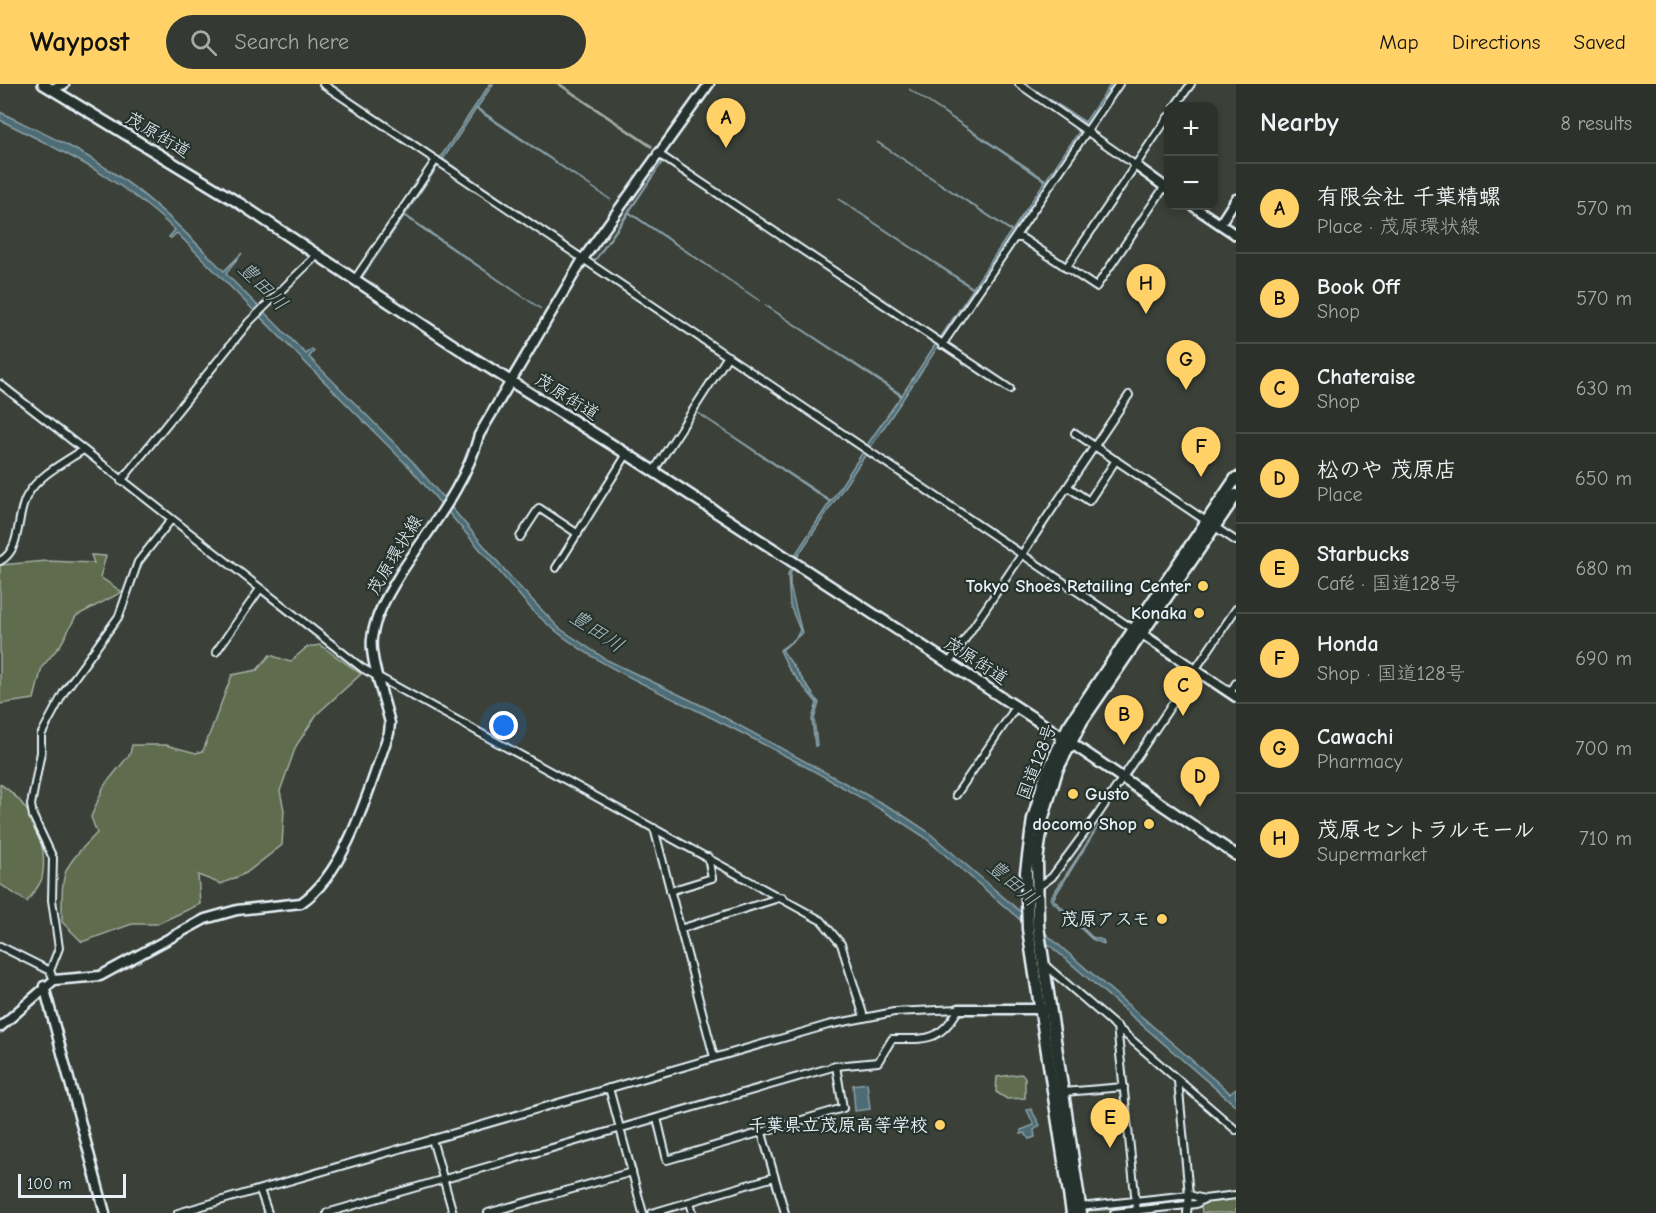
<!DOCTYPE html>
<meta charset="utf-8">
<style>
body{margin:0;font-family:"Comic Neue","Klee One",sans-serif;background:#343933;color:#f1f3f6}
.controls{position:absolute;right:18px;top:18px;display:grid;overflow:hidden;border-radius:12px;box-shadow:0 3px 9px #0003}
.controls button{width:54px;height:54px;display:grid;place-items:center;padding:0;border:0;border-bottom:2px solid #484c47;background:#2c312b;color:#f1f3f6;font:30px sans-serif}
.scale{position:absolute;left:18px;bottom:15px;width:108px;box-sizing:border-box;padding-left:6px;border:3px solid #e8f1f8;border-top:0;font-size:16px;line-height:21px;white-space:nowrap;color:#e8f1f8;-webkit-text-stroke:4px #26332d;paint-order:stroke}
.you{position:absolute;left:504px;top:642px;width:21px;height:21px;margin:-15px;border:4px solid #fff;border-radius:50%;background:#1a73e8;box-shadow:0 0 0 9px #1a73e833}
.badge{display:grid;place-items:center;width:39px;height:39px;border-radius:50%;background:#ffd166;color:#111;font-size:20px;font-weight:700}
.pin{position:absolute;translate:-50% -50px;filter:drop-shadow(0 2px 3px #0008)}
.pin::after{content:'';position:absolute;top:32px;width:21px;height:18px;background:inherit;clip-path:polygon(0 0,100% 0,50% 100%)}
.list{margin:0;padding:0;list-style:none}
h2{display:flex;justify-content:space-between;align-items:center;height:78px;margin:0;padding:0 24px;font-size:26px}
h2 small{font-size:20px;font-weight:400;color:#a6a9a9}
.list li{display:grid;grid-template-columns:39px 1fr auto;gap:18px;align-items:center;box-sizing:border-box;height:90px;padding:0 24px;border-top:2px solid #484c47}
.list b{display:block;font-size:22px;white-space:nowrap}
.list p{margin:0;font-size:20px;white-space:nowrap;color:#a6a9a9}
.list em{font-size:20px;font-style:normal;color:#a6a9a9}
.icon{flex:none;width:33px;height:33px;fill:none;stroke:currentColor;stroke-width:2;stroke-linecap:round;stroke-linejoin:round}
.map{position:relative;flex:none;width:1236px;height:1129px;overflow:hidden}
header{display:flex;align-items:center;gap:36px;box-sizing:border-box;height:84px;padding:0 30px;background:#ffd166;color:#111}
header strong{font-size:28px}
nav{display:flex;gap:33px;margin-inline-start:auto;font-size:21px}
.search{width:420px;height:54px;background:#343933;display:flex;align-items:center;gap:15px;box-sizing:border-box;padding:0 21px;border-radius:33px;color:#a6a9a9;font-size:22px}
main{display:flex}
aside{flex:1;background:#2c312b}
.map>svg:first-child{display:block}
</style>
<header>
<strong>Waypost</strong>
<div class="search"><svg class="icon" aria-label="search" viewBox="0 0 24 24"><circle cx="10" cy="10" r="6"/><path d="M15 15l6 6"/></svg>Search here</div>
<nav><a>Map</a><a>Directions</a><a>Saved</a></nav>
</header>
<main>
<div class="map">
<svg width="1236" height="1129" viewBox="0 0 1236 1129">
<rect width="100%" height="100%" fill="#3b4139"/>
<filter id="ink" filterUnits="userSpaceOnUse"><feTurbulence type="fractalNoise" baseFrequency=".0167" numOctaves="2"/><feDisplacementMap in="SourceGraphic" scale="12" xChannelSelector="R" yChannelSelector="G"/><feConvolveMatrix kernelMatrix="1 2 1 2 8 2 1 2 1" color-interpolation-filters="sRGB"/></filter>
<g filter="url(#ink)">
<g fill="#5e6c4e" stroke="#a3aea3" stroke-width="1.5">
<polygon points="558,0 560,0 652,62 651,63"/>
<polygon points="91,471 106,472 100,493 122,508 76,532 61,560 42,583 34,615 0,620 0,481 47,477 94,479"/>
<path d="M320,561L361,590L317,630L296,662L280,707L284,726L282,761L246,789L221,800L198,791L200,820L157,840H132L82,858L62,838C62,786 60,787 97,749L91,733L104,702L130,670L132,661H166L196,669L203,667L232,591L257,586L270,571L290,578L307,563Z"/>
<path d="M0,700C30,719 49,758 42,794C40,802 31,811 27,818L0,800Z"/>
<polygon points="1021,990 1025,993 1025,1014 1007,1015 996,1008 997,993"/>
<polygon points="1236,1114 1236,1129 1202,1129 1201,1121 1205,1117"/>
<polygon points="1179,1115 1179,1119 1142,1123 1140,1120"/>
<polygon points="1132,1120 1132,1124 1088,1127 1089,1125"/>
</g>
<g fill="#4d6c74" stroke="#8ba1a9" stroke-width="1.5">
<polygon points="490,0 493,0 477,24 611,116 476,25 443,75 576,166 442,76 405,131 541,225 404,132 363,192 361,191"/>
<polygon points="1026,0 1085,38 1111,0 1114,0 797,473 790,491 790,502 802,549 782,566 819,619 814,635 817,661 815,662 812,635 817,619 789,585 780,566 796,554 800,546 790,521 788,491 795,471 830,418 695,327 831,417 867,362 732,271 867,361 901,312 765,221 902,311 939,255 804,164 940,254 973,205 837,114 973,204 1011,147 877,58 1012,147 1045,97 909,5 1046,96 1085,39"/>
<path d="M0,28C36,46 73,62 106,84C151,112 187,150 224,187L242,169L226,190L306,270L312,265L314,267L309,273L411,376L515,498L559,544L607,576L707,624L898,728L927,747L1230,1009L1236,1004V1022L923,752C851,705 773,664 696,626C637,597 580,573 533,527L410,384L177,149L171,154L169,153L175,146C124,96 62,67 0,36Z"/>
<polygon points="663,77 629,128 760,217 629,129 594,178 607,187 593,179"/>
<polygon points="1099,741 1053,815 1092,853 1103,856 1104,860 1092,855 1050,815"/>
<polygon points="867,999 870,1025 855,1027 853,1001"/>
<polygon points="1031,1025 1040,1041 1034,1046 1035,1053 1029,1055 1025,1049 1021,1050 1021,1046 1034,1041 1027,1026"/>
</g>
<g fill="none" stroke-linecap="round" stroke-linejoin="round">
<g stroke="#e8f1f8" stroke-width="10">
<g id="street">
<polyline points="323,0 1133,545"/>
<polyline points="1019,0 1135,81"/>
<polyline points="1175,22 1191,0"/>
<polyline points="657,69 1010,305"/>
<polyline points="1017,154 1022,154 1096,203 1165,102"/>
<polyline points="1066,184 1168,33"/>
<polyline points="355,195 436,76"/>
<polyline points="942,261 1119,0"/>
<polyline points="0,300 362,584 822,837 841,860 864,933"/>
<polyline points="1075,349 1236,457"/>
<polyline points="653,388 728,272"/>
<polyline points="121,397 249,238 317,171"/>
<polyline points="1068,403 1089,417 1116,376"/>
<polyline points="520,453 539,424 578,450"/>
<path d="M0,477C23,465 15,430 28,410C39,391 65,378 83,366"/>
<polyline points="556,484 627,370"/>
<polyline points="216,568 260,505"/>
<polyline points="949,579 1129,311"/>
<polyline points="1230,609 1236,599"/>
<polyline points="956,711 1016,623"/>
<polyline points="654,744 714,973"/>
<polyline points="1037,804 1052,793 1097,732 1236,525"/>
<polyline points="670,807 712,794 708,773"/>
<polyline points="680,845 782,813"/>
<polyline points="0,862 50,887"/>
<polyline points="1045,881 1236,1046"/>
<polyline points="54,896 50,887 59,864 52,816 53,774 33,732 31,721 41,668 41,651 64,608 119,532 138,478 171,436"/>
<polyline points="1117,942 1137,1129"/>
<polyline points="1178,997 1189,1111 1187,1129"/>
<polyline points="609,1004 643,1129"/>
<polyline points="1064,1008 1124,1003"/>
<polyline points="657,1034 667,1076 843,1024 836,982"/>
<polyline points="762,1049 785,1129"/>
<polyline points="432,1055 453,1129"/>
<polyline points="260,1106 268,1129"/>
<polyline points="690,1118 693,1129"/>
<polyline points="1080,1123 1189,1111 1204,1115 1236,1111"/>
<polyline points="178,1129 828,941 894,928 959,925"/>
<path d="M327,1129L836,982L878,978L892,955C928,955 939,958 959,925"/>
<polyline points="488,1129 632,1088"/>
<polyline points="652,1129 774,1093"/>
<polyline points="1114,1129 1196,1120 1204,1115"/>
</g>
</g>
<g stroke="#e8f1f8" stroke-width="13">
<g id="secondary">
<polyline points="52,5 64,0"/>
<polyline points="1135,81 1168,105"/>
<polyline points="1193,122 1236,151"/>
<polyline points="1220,140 1236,115"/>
<polyline points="1136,546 1236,613"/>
<polyline points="44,902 105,1129"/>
<polyline points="959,925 1045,925"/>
<path d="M0,943L54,896L100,892L205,835L237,826L301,819C348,787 370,700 389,649L390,639C385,618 369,573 372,554C375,530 390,507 402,487C430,444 466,401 479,351L583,175L709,0"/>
</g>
</g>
<g stroke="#e8f1f8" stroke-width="14">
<polyline id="primary" points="43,0 239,119 467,270 627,370 1055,648 1236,771"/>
</g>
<g stroke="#e8f1f8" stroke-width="15">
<g id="highway">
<polyline points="1072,1129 1028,845 1026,788 1033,735 1044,696 1068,643 1236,394"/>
<polyline points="1081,1129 1038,842 1037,777 1043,733 1057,686 1082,637 1236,411"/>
</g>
</g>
<use href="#street" stroke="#26332d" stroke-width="6"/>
<use href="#secondary" stroke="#26332d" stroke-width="8"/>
<use href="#primary" stroke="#26332d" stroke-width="9"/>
<use href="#highway" stroke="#26332d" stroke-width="10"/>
</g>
</g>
<g fill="#ffd166" stroke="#26332d" stroke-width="2">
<circle cx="1203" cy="502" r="6"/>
<circle cx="1199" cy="529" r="6"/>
<circle cx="1073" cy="710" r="6"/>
<circle cx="1149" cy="740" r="6"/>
<circle cx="1162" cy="835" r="6"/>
<circle cx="940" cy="1041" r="6"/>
</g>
<g text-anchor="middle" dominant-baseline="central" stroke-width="4.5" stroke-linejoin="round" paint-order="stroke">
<g font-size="18" fill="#e8f1f8" stroke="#26332d">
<text transform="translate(158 51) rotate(31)">茂原街道</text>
<text transform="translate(567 313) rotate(32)">茂原街道</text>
<text transform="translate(395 471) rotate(-59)">茂原環状線</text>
<text transform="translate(976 577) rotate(33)">茂原街道</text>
<text transform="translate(1037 678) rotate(-69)">国道128号</text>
</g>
<g font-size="18" font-weight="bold" fill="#e8f1f8" stroke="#26332d" text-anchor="end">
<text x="1191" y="502">Tokyo Shoes Retailing Center</text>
<text x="1187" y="529">Konaka</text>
<text x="1085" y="710" text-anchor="start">Gusto</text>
<text x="1137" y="740">docomo Shop</text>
<text x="1150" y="835">茂原アスモ</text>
<text x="928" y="1041">千葉県立茂原高等学校</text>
</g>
<g font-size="20" font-style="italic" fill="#aabcc3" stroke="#26332d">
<text transform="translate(263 202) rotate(45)">豊田川</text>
<text transform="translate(597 547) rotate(34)">豊田川</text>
<text transform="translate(1013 799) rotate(41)">豊田川</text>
</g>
</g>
</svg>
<div class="controls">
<button>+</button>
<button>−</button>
</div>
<div class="scale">100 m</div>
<div class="you"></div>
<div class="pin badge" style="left:726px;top:64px">A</div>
<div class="pin badge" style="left:1124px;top:661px">B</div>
<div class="pin badge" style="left:1183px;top:632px">C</div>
<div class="pin badge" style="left:1200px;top:723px">D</div>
<div class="pin badge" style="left:1110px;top:1064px">E</div>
<div class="pin badge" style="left:1201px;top:393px">F</div>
<div class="pin badge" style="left:1186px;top:306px">G</div>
<div class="pin badge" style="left:1146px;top:230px">H</div>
</div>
<aside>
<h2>Nearby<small>8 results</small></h2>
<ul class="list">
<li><span class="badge">A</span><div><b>有限会社 千葉精螺</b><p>Place · 茂原環状線</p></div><em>570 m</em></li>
<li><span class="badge">B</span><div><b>Book Off</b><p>Shop</p></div><em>570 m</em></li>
<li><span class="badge">C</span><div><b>Chateraise</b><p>Shop</p></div><em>630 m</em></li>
<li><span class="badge">D</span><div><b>松のや 茂原店</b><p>Place</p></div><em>650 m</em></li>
<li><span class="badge">E</span><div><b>Starbucks</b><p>Café · 国道128号</p></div><em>680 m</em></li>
<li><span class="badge">F</span><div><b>Honda</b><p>Shop · 国道128号</p></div><em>690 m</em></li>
<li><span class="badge">G</span><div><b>Cawachi</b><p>Pharmacy</p></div><em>700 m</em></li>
<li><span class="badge">H</span><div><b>茂原セントラルモール</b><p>Supermarket</p></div><em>710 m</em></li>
</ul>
</aside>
</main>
